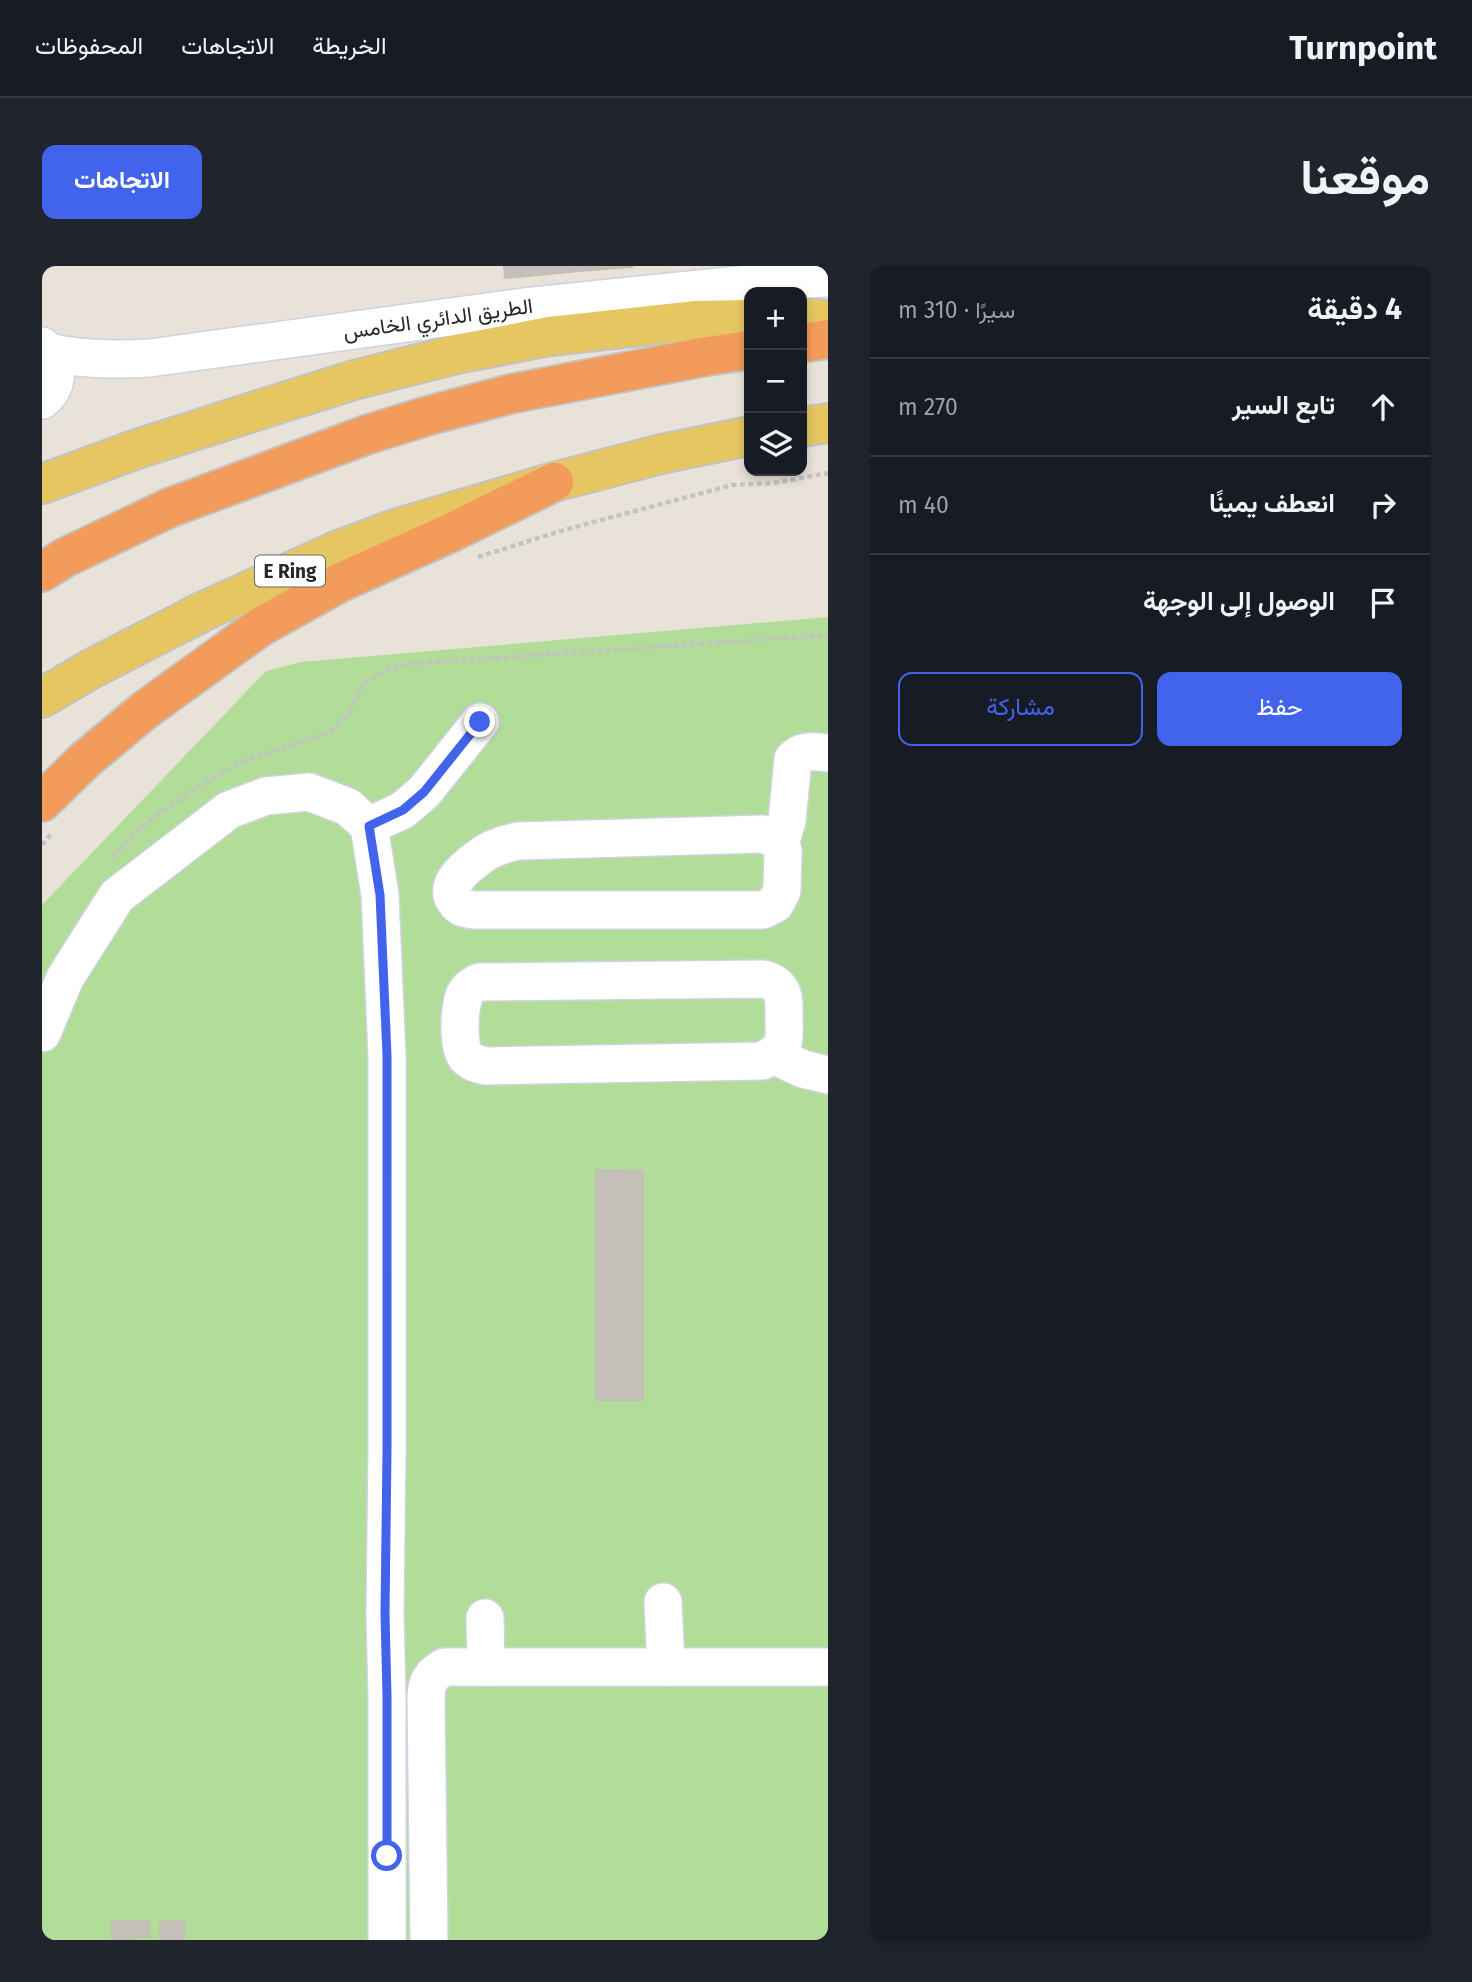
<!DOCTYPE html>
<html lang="ar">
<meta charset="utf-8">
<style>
body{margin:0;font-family:"Fira Sans",Vazirmatn,sans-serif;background:#20242c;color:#f1f3f6;direction:rtl}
.controls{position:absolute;right:21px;top:21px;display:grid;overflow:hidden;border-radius:14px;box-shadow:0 4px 10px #0003}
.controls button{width:63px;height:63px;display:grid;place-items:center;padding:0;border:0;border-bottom:2px solid #363941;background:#171b24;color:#f1f3f6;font:35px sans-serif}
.stop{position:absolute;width:21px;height:21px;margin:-16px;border:5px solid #4264ed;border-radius:50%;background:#fff}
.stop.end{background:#4264ed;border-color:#fff;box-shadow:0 2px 7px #0008}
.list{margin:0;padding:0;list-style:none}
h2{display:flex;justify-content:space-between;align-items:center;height:91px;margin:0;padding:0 28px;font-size:30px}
h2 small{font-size:23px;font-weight:400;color:#9ea1a6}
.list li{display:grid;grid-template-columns:46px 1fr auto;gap:21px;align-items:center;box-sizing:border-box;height:98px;padding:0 28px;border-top:2px solid #363941}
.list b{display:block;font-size:26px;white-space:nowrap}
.list em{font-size:23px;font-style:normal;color:#9ea1a6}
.actions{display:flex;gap:14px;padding:21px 28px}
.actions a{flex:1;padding:16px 0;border:2px solid #4264ed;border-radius:14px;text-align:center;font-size:24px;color:#4264ed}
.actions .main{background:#4264ed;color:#fff}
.icon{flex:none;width:38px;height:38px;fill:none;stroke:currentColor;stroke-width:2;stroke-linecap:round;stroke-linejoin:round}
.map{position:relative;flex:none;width:786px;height:1674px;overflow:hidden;direction:ltr;border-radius:14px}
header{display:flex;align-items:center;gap:42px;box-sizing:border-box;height:98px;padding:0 35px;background:#171b24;border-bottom:2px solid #363941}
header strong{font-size:33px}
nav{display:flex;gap:38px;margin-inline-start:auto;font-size:24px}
.intro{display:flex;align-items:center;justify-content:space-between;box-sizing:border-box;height:168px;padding:0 42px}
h1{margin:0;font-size:49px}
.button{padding:18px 32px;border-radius:14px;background:#4264ed;color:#fff;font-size:24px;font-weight:700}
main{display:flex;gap:42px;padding:0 42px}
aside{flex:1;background:#171b24;border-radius:14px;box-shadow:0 4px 10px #0003}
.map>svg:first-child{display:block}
</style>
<header>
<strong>Turnpoint</strong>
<nav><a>الخريطة</a><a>الاتجاهات</a><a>المحفوظات</a></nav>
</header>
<div class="intro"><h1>موقعنا</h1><a class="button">الاتجاهات</a></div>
<main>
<aside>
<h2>4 دقيقة<small>سيرًا · 310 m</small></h2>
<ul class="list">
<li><svg class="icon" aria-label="ahead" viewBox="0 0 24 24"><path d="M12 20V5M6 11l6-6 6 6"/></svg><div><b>تابع السير</b></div><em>270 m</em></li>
<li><svg class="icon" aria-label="right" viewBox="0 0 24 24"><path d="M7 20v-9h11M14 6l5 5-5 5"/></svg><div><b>انعطف يمينًا</b></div><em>40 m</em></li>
<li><svg class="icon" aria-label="arrive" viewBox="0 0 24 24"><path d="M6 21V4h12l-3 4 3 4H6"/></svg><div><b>الوصول إلى الوجهة</b></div></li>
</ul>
<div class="actions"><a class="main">حفظ</a><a>مشاركة</a></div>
</aside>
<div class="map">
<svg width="786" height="1674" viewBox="0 0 786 1674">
<rect width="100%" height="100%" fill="#e9e2d9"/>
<polygon fill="#b1dd99" points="786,351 786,1674 0,1674 0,639 224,405 259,396"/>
<g fill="#c4bfb9" stroke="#c4beb4" stroke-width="2">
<polygon points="462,0 527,0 527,6 463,12"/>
<polygon points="527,0 589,0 590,1 527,6"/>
<polygon points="554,904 601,905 601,1134 554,1134"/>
<polygon points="70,1655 107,1655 107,1671 92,1671 92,1674 70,1674"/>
<polygon points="142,1655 142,1674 118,1674 118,1656"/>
</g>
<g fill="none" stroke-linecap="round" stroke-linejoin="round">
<g stroke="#cfd2e0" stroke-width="40">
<g id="minor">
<path d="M0,80C18,96 18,119 0,134"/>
<path d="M6,86C40,94 73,94 108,92L482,41L744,14L786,12"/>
<polyline points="327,560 361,544 382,526 438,456"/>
<path d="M721,568L734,573L741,584L740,625L733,638L721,644H432C424,643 417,642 413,635C401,619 424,601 436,592C448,582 462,578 476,575Z"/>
<path d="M738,578L745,555L751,493C761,483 773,486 786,487"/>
<path d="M721,713C744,719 742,733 742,753C742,760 743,769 741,776C738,786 729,790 720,795L444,800C436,798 430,797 424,791C415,780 417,737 424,726C427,721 432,719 437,716Z"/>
<polyline points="0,767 23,712 75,630 187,544 224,530 267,526 306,541 327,560 338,629 345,789 345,1185 343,1348 345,1430 345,1674"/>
<polyline points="731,789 761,803 786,809"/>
<polyline points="621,1336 624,1401"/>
<polyline points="443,1352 444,1401"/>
<path d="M387,1674L384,1430C385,1415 389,1409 402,1401H786"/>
</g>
</g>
<g stroke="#c3c3c3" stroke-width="42">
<g id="major">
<polyline points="760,52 786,54"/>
<polyline points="760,161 786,157"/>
<polyline points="0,218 95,183 223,142 312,114 415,88 508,70 655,54 707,53"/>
<polyline points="0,432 49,403 162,345 292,286 353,263 512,216 619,188 707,170"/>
</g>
</g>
<g stroke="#c3c3c3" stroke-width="42">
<g id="highway">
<polyline points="760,77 786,73"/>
<polyline points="0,306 22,292 127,242 324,169 385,150 468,128 666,90 707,84"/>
<polyline points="0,536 43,494 103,444 218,361 299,316 410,266 512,216"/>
</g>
</g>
<g stroke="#c3c3c3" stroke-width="4.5" stroke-dasharray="5 3.5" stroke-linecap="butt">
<polyline points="436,291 522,264 690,219 732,217 786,207"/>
<polyline points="0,579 11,566"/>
<polyline points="71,591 100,560 158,519 202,495 286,467 305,450 322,417 346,403 367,398 786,369"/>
</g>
<use href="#minor" stroke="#fff" stroke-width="37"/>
<use href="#major" stroke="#e6c661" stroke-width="38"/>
<use href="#highway" stroke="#f39b5b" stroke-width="38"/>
</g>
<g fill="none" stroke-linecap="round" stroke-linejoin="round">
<polyline stroke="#4264ed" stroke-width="9" points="345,1590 345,1430 343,1348 345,1185 345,789 338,629 327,560 361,544 382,526 438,456"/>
</g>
<g text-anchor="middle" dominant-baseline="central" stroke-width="5" stroke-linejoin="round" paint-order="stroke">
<rect fill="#fff" stroke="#686868" stroke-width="2" x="213" y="289.5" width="70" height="31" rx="5"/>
<g font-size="19" font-weight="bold" fill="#272727">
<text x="248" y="305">E Ring</text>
</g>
<g font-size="21" fill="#272727" stroke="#fff">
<text transform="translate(396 53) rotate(-8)">الطريق الدائري الخامس</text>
</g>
</g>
</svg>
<div class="controls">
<button>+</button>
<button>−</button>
<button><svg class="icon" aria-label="layers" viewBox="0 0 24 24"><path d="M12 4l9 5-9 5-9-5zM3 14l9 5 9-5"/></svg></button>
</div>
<div class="stop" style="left:345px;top:1590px"></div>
<div class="stop end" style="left:438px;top:456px"></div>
</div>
</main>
